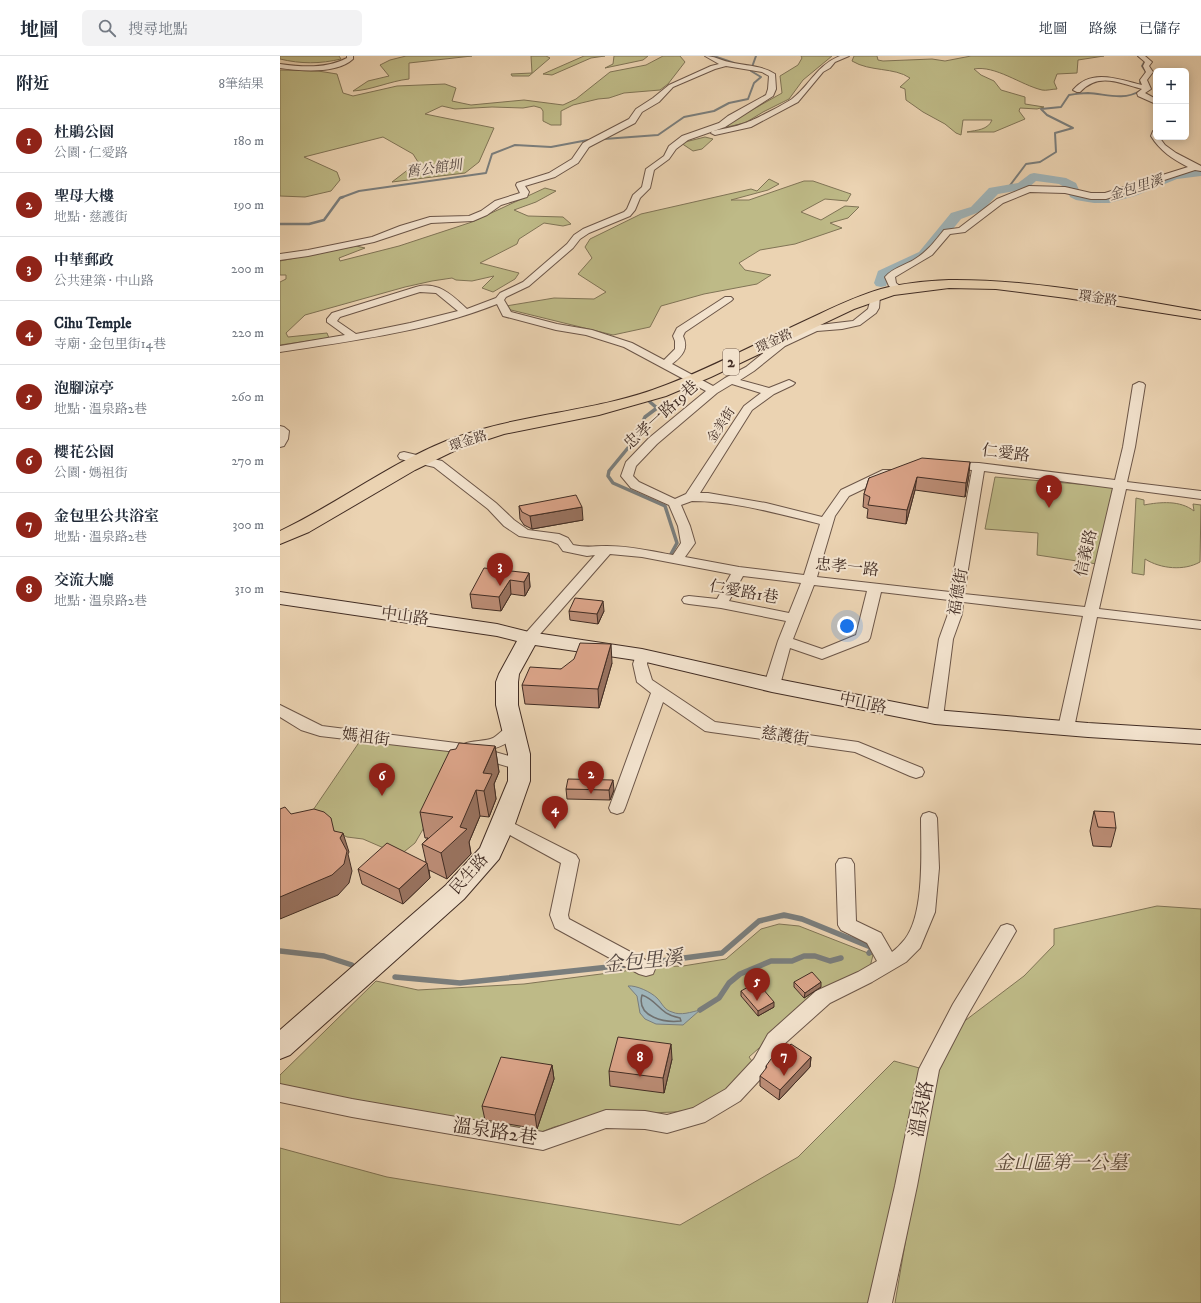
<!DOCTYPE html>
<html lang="zh-TW">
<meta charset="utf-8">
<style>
body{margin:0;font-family:"IM FELL DW Pica","Noto Serif TC",serif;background:#f2f2f3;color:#1f2937}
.controls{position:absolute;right:12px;top:12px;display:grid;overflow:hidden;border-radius:6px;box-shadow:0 2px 10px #0003}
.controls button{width:36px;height:36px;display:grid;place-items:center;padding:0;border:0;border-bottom:1px solid #e0e1e3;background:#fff;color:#1f2937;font:20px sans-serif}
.you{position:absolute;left:567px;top:570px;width:14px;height:14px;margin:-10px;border:3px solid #fff;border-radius:50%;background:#1a73e8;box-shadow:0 0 0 6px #1a73e833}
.badge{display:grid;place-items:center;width:26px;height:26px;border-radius:50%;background:#8f2418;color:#fff;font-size:13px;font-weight:700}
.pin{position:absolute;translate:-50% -33px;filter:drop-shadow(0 1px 2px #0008)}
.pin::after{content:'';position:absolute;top:21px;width:14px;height:12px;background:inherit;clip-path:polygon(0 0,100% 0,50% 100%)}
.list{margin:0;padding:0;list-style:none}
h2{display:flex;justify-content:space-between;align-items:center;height:52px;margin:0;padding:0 16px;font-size:17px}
h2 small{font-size:13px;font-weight:400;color:#747a83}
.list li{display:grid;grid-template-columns:26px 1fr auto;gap:12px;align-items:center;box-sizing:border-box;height:64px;padding:0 16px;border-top:1px solid #e0e1e3}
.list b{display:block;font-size:15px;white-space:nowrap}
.list p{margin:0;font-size:13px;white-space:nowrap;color:#747a83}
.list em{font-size:13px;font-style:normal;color:#747a83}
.icon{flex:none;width:22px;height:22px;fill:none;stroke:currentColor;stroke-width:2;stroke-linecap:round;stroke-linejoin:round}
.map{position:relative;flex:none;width:921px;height:1247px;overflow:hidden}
header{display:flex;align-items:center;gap:24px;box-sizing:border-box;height:56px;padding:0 20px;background:#fff;border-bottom:1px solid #e0e1e3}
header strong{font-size:19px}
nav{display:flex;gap:22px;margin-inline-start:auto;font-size:14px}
.search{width:280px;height:36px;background:#f2f2f3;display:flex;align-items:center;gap:10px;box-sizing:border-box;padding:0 14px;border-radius:6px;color:#747a83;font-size:15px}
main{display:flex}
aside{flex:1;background:#fff}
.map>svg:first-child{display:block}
</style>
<header>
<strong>地圖</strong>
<div class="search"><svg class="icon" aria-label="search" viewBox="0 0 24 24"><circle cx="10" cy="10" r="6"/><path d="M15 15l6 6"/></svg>搜尋地點</div>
<nav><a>地圖</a><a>路線</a><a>已儲存</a></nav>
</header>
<main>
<aside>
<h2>附近<small>8筆結果</small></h2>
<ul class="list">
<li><span class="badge">1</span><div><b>杜鵑公園</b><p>公園 · 仁愛路</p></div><em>180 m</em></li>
<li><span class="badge">2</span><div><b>聖母大樓</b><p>地點 · 慈護街</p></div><em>190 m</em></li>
<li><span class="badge">3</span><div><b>中華郵政</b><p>公共建築 · 中山路</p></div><em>200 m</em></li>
<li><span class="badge">4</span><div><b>Cihu Temple</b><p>寺廟 · 金包里街14巷</p></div><em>220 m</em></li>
<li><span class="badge">5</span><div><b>泡腳涼亭</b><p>地點 · 溫泉路2巷</p></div><em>260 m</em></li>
<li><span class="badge">6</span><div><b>櫻花公園</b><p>公園 · 媽祖街</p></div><em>270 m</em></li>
<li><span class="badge">7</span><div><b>金包里公共浴室</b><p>地點 · 溫泉路2巷</p></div><em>300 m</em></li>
<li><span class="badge">8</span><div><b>交流大廳</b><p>地點 · 溫泉路2巷</p></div><em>310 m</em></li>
</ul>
</aside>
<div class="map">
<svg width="921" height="1247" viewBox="0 0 921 1247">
<rect width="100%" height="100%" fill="#ebd3b2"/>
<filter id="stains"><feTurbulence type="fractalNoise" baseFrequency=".005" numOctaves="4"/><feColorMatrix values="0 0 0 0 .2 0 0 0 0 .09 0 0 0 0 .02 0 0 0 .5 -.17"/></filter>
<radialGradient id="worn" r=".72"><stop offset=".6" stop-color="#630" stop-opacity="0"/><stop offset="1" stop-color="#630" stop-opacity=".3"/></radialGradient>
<g fill="#beba87" stroke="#807456">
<path d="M0,0H59L61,3C40,8 21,8 0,3Z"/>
<path d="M126,0H192L129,7V23C110,25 92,34 73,35L88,25L109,20L100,9L110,4Z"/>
<polygon points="251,0 266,0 270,2 249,20 232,20 231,18 252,17"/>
<polygon points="304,0 325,0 311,2 272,19 263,18"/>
<polygon points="334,0 368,0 363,4 325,12 333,8"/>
<polygon points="383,0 400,0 405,6 388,28 380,34 344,37 329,42 318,43 293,49 281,55 281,69 271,69 263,65 263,55 261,52 254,50 243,52 212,51 175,53 162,50 145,58 214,72 199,106 185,117 112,126 138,106 133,98 103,81 24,101 57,116 60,124 51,135 25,141 0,140 0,14 38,15 57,18 63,37 73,40 117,30 165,28 176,32 172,45 191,49 244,44 283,49 296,43 330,16 366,9"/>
<polygon points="521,0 552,0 523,24 509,43 483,56 465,67 447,71 454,64 502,37 500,20 518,9 522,2"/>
<path d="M574,0H597L598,4L603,5L652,3L665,5L691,0H824L798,4L797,17L777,18L774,26L777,33C772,33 766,35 762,34C741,29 715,9 694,13L701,19L714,25L721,34L745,41V48L764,51L757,53L740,52L739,55L745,63L714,76H687C697,74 708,74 712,64H683L681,79L676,77L665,68L643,56L626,44L625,33L620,31L630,22C614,11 590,16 572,5Z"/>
<polygon points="425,81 433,83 422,93 413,95 401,87"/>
<polygon points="489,123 499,128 488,134 451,144 469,144 524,125 533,125 571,138 567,145 545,143 521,156 541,164 565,150 579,151 568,162 550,167 562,172 515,188 480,194 459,207 465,214 491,219 477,228 424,238 381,250 370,271 333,279 231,254 226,250 274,242 314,243 326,236 298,218 312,202 305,191 310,183 361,158 471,133 477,135"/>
<polygon points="265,132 276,135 256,146 234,154 248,160 283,161 291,168 283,170 264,167 239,183 237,188 200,207 239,217 235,223 213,236 202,232 214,220 192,225 176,224 172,222 152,225 125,231 25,259 6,277 8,281 47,277 49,282 0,289 0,226 6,223 6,219 0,219 0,205 76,190 85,192 59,202 60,205 119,190 192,166"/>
<polygon points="715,421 833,431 817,508 757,499 758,477 705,473"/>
<path d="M856,442L864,444V449C880,446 900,444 914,455L913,448L921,449L920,506C904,515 881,513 865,503L864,519L852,517Z"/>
<polygon points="80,685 188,696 135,787 120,799 83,783 67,781 44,770 29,760"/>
<polygon points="877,850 921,853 921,1247 615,1247 654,1018 678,970 744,920 774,889 774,873"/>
<polygon points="499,868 519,870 593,899 590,911 526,950 469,1001 474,1008 450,1032 416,1053 394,1056 318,1059 274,1071 259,1077 0,1030 0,1019 96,925 138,934 244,928 375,911 403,910 446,903 481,873"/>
<polygon points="614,1005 643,1013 590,1247 0,1247 0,1092 107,1121 400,1169 518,1101"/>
</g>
<path fill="#9fb4b9" stroke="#7a7e7d" d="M348,930C356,929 371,936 377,942C382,947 384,954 392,956C401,960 411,956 420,954L403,969L376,968L365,963L360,957L357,940Z"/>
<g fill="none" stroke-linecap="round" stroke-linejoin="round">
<path stroke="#70706e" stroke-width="1.5" d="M362,939C379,945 378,958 400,962L401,965C385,967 356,961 362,939Z"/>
<g stroke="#7a7e7d" stroke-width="2">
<polyline points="434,0 454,7"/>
<polyline points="858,0 865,5 862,10 866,16 860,26 861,29"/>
<polyline points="472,11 476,0"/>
<polyline points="324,83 378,79 404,61 434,55 449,47 468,43 474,27 481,21 471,15 471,13"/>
<path d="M728,132L746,108L760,106L776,96L775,77L793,72L767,59L761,53L781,51L789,39C795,38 802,37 808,37C826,38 843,45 860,35"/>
<polyline points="60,142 79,135 206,117 212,98 235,89 271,91 308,84"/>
</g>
<polyline stroke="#7a7e7d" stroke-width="2.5" points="0,168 29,168 44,164 60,142 63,141"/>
<polyline stroke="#7a7e7d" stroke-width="3.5" points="370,346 377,352 365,361 352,387 329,415 328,420 333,427 385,450 397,487 391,498"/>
<polyline stroke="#7a7e7d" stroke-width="4.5" points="502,860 506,860"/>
<g stroke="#7a7e7d" stroke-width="5.5">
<polyline points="0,895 44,900 72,909"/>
<polyline points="366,907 442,897 479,865 504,859 522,863 593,892 589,897"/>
<polyline points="115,921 180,927 348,909"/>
<polyline points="420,954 439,942 449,927 460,918 491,905 512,905 524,900 535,900 550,905 561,902"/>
</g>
<polygon fill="#9fb4b9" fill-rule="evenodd" points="921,112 921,120 897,123 855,140 829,147 814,147 796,144 790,141 786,132 779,128 756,125 747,133 718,138 702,155 681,163 649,202 610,220 606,230 601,231 596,230 594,227 598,215 639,196 671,157 691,151 709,132 738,127 750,118 754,117 786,122 796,127 800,136 804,138 828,139 890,117"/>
<g stroke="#6c5648" stroke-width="2">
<g id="street">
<path d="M67,0H73V3C57,18 21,15 0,12V8C22,11 46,13 67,2Z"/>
<path d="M425,0C434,0 440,4 449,6C465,10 481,9 495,18L496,33L493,40L445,71L408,84L396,93L389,103L374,114L370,132L360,142L355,154L350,160L309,177L300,183L293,192L249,230L226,241L224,244L231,256L277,268L312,274L352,287L384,304L395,293V285L393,280L397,272L445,241H451L453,243L451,245L405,276L403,280C409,293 402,300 392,308L433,330L445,322L466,311L497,286L531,270L573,265L588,253L592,238H598L600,240L599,252L596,257L580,269L562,273L537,275L505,290L474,315L460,324L489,332L509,324L515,327L513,329L494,338L472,354L420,437H428L486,447L542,461L561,434L603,414H611L613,417L611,420L569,440L555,460L537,521L670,536L692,414L666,412L664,409L666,406L699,407L835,424L843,391L853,329L859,326L863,327L865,329L855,391L847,426L921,435V443L846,433L819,553L921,565V573L817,561L794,672L792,676L786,677L780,676L778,672L803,560L683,546L682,558L673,583L663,661L660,665L655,666L650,665L647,661L659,583L668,558L669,544L601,536L590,582L588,585L542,603L510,592L500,629L497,632L492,634L487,632L484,629L498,585L506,565L441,552L409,548L404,547L402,544L404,541L409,540L437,543L451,518L362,501L330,498L254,585L249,586L244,585L242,582L244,579L315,499L307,500L283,495L278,488L271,485L239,480L224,470L208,453L154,411L120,403L118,400L120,397L124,396L162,405L216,447L234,464L248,474L279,478L288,482L293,489C308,492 313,490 327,490C349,490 371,495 393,499L401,487L398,470L389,449L351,432L341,420L346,406L369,382L426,335L344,291L306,279L276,274L223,260L217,248C150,275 71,285 0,296V290L65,279L47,266V263L52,257L136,231C158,225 172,239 187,253L216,242L220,237L243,226L287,188L294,179L303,173L344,156L347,153L353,139L362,131L366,113L384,100L389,90L402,80L439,67L448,60L486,39L488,33L489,20L482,16L446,10L435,13L393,31L379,46L362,56L355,67L309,91L298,107L275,121L245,130L249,136L247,141L221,149L207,159L193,165L151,167L94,186L28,200L0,204V198L28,194L92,181L120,170L150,161L189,160L201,155L215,145L240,137L236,129L237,127L269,117L292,103L303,87L349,63L356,53L373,42L389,29L431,10L439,8ZM140,236L156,237L178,255L130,267L76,278L57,265L60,261ZM452,328L481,337L464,350L406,438L395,443L359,426L353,420L356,410L377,388L437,337ZM704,415L833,432L805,551L684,538ZM412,445C455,445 499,458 540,468L524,519L459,511L405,501L415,487L410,470L401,449ZM463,520L521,527L509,557L449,545ZM534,529L587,535L576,579L542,593L513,583Z"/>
<path d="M560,0H569L555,6L550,12L543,16L518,46L471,71L435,79L431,77L432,75C443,73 455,71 465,67C476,63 503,49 512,43C530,29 537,9 560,0Z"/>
<path d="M858,0H865L872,6L869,10L873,16L867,24L871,33L865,37L876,43V48L858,40L857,37L862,33C839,27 819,16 800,36H797L793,34C811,12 838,23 862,29L860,24L866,16L863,10L865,6Z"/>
<path d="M873,75H876V81H879L885,89L896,97L921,110V115L915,114L826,143H811L785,137L750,136L723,147L685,176L670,178L652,199L615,221L616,227L624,233L622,235H616L609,230L605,221C612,212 626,209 635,203C647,196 655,185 664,174L679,172L717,143L749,130L785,131L811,137H825L908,111C893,103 880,95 871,80Z"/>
<polygon points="0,370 4,371 9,375 8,383 4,390 0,391"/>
<polygon points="362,594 367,596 369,599 367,608 372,624 435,666 578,686 642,712 644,716 642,720 636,722 630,720 575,696 431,676 425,675 383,646 345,752 343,756 337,758 331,756 329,752 371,637 357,626 353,608 357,596"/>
<path d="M0,649L42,670L184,688C193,684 204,686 213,682C222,677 226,667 238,670L240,674C232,686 221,691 208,694L246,705L248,709L246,713L240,714L177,696L40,680L21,674L0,661Z"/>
<path d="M649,756L655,758L657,762L659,812L655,856L640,892L626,906L592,926L550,947L502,990L488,1015L460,1045L425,1066L387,1077L365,1073L326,1072L263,1094L72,1061L0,1046V1028L72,1043L263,1076L326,1054L365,1055L387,1059L413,1052L446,1033L474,1003L488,978L536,935L578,916L597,905L587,887L561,874L558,869L556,808L559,803L565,802L571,803L574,808L576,865L601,877L612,896C616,893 621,888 625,883C645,857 641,794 641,762L643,758Z"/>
<polygon points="223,762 296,799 299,804 288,859 289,863 373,908 375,913 373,918 366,920 359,918 275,872 270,859 281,807 217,772 215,768 217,764"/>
<polygon points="727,868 733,870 736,875 687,960 659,1014 637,1130 612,1247 588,1247 615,1130 639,1013 673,948 721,870"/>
</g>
</g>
<g stroke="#422d24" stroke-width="2">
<polygon id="secondary" points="0,536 217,568 249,576 362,593 492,622 655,654 808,667 921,674 921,688 808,681 655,668 492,636 362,605 255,589 239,618 238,626 238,649 250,698 250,725 235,768 219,803 184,843 10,999 0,1003 0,974 166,829 200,792 228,725 228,698 216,649 216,626 219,618 237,585 217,580 0,548"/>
</g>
<g stroke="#422d24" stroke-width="2">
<path id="primary" d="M669,224C754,223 838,241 921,255V263L786,242L716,233L669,232L614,239L574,253L431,321L386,340L319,359L224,378L178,393L135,414L29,476L0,488V475C57,448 107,409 166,385C237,357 315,357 386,329C435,310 483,284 531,262C554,251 577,240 601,233C623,227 646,225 669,224Z"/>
</g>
<use href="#street" fill="#f2e2cd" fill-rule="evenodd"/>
<use href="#secondary" fill="#f2e2cd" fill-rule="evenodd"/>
<use href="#primary" fill="#ebd3b2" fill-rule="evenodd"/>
</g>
<g fill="#bc8d76" stroke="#422d24">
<polygon points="689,419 685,441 635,434 626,468 587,462 588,453 583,451 584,438 589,422"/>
<polygon points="239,450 303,464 252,473 244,469 240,463"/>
<polygon points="249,517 250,531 245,540 231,538 221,555 192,552 190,538"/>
<polygon points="289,555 324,555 318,568 290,564"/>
<polygon points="332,607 319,652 245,648 242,629 281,613"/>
<polygon points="215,690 219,716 214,728 216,743 209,761 200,760 189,786 191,798 167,823 149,814 150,822 123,848 82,828 78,813 146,806 142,788 148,782 145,782 140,756"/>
<polygon points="286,733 334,734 330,744 287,743"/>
<polygon points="814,755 836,772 831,791 813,790 810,775"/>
<polygon points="514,926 541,931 524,942 514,931"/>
<polygon points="461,935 494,951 478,960 461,940"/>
<polygon points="502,997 531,1001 530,1011 499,1044 480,1030 480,1020 486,1014 486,1010"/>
<polygon points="392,1003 384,1037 330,1030 329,1015"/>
<polygon points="272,1009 274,1023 257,1073 205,1064 202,1050"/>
</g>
<g fill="#997360" stroke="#422d24">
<polygon points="690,406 689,419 685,441 686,427"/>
<polygon points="637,421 635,434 626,468 627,454"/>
<polygon points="302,451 303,464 252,473 250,460"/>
<polygon points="249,517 250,531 245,540 244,526"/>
<polygon points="230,524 231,538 221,555 219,541"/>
<polygon points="323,545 324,555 318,568 317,558"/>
<polygon points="331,588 332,607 319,652 318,633"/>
<polygon points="215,690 219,716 214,728 216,743 209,761 204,735 203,717"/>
<polygon points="333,724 334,734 330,744 329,734"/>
<polygon points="196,734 200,760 189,786 191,798 167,823 161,797"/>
<polygon points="63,777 69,796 68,798 72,815 69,827 58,839 0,863 0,841 60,782"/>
<polygon points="147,807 150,822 123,848 119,833"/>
<polygon points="541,926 541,931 524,942 525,937"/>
<polygon points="494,946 494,951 478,960 478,955"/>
<polygon points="391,988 392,1003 384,1037 383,1022"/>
<polygon points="531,1001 530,1011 499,1044 500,1034"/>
<polygon points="272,1009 274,1023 257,1073 255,1059"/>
</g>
<g fill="#dba489" stroke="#422d24">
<polygon points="642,402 690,406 686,427 637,421 627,454 588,449 590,441 584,438 589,422"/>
<polygon points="296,439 302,451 250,460 242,456 239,450"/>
<polygon points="204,512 249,517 244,526 230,524 219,541 190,538"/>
<polygon points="295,542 323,545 317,558 289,555"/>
<polygon points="300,587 331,588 318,633 242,629 250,611 281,613 294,603"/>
<polygon points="179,687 215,690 203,717 212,718 204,735 196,734 180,771 187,773 161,797 142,788 173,761 140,756 170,694 176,693"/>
<polygon points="288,723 333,724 329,734 286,733"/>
<polygon points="5,751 11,758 34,753 44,756 51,762 54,775 63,777 60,782 67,795 64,808 52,819 0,841 0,753"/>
<polygon points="814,755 834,756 836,772 818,771"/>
<polygon points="107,787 147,807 119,833 78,813"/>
<polygon points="532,916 541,926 525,937 514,926"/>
<polygon points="477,926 494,946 478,955 461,935"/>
<polygon points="338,981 391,988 383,1022 329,1015"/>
<polygon points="511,988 531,1001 500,1034 480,1020 487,1011 486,1010 491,1003 499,995 502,997"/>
<polygon points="221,1001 272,1009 255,1059 202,1050"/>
</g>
<g text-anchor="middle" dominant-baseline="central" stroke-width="4" stroke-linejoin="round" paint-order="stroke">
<g font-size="13" fill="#422d24" stroke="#f2e2cd">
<text transform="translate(818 242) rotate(9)">環金路</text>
<text transform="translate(494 285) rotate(-25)">環金路</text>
<text transform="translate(441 369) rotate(-57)">金美街</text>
<text transform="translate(188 385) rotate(-18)">環金路</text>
</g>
<g font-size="14" font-style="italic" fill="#554842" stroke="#f2e2cd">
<text transform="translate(154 113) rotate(-8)">舊公館圳</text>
<text transform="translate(856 132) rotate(-17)">金包里溪</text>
</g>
<rect fill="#f2e2cd" stroke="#776357" stroke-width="1" x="443" y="293" width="16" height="26" rx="3"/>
<g font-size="15" font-weight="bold" fill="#422d24">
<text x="451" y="306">2</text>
</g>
<g font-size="16" fill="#422d24" stroke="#f2e2cd">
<text transform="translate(381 359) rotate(-42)">忠孝一路19巷</text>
<text transform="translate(726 397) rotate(7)">仁愛路</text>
<text transform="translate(806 497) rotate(-77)">信義路</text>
<text transform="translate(567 511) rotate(6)">忠孝一路</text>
<text transform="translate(464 536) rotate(10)">仁愛路1巷</text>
<text transform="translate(678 536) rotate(-80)">福德街</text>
<text transform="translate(125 560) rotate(8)">中山路</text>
<text transform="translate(583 647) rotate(12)">中山路</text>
<text transform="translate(505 680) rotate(8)">慈護街</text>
<text transform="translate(86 681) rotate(7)">媽祖街</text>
<text transform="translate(189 818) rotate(-48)">民生路</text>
</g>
<g font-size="19" fill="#422d24" stroke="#f2e2cd">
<text transform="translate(642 1053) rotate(-79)">溫泉路</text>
<text transform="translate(215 1076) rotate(9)">溫泉路2巷</text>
</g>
<g font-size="19" font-style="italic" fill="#5b4938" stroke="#f2e2cd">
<text x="781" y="1107">金山區第一公墓</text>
</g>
<g font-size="20" font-style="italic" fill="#554842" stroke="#f2e2cd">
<text transform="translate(363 906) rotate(-6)">金包里溪</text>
</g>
</g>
<rect width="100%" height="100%" filter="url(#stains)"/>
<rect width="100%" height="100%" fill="url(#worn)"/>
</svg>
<div class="controls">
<button>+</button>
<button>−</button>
</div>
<div class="you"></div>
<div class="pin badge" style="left:769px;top:452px">1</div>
<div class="pin badge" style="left:311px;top:738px">2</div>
<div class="pin badge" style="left:220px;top:530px">3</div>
<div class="pin badge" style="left:275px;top:773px">4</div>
<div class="pin badge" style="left:477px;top:945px">5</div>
<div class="pin badge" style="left:102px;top:740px">6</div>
<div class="pin badge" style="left:504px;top:1020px">7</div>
<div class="pin badge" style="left:360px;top:1021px">8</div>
</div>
</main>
